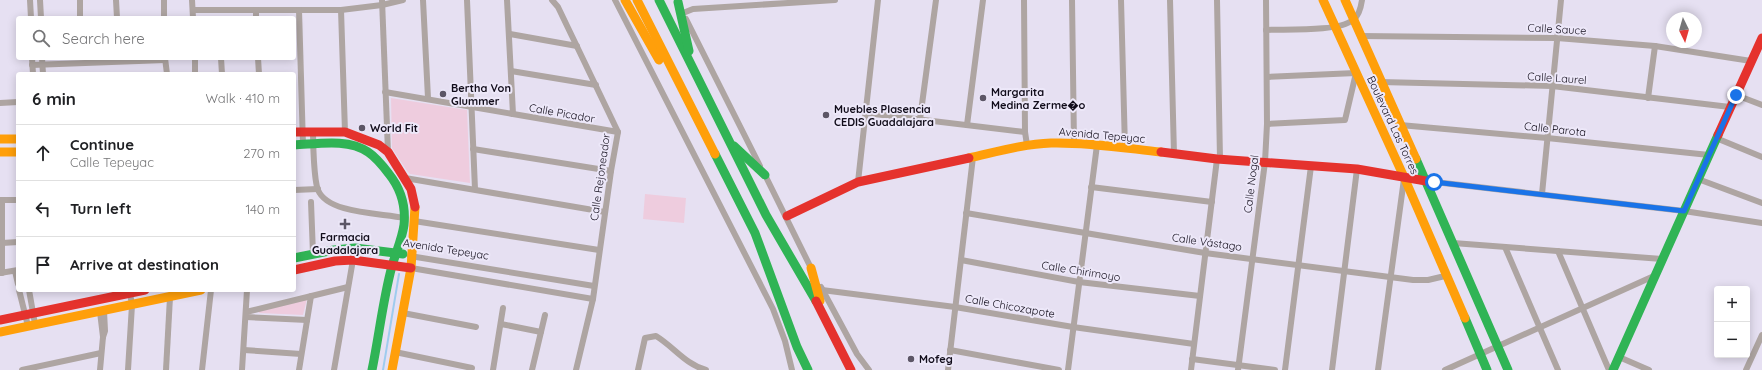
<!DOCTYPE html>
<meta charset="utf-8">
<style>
body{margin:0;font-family:Quicksand,sans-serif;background:#f6f6f6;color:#202124}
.controls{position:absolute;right:12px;bottom:12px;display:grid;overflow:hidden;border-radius:4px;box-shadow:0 2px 10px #0003}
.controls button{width:36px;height:36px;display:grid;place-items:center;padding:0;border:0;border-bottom:1px solid #e0e0e0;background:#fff;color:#202124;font:20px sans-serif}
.compass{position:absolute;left:1666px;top:12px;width:36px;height:36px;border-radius:50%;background:#fff;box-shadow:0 2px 10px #0003;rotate:175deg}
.stop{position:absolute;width:12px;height:12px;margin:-9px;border:3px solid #1a73e8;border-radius:50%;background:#fff}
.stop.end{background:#1a73e8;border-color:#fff;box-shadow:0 1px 4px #0008}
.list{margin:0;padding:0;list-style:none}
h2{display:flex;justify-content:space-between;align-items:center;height:52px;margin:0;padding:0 16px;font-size:17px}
h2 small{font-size:13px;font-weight:400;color:#757577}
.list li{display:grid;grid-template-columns:26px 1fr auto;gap:12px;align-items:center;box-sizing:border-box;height:56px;padding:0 16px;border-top:1px solid #e0e0e0}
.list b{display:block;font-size:15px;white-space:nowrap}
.list p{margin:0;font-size:13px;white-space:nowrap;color:#757577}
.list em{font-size:13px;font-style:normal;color:#757577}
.icon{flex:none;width:22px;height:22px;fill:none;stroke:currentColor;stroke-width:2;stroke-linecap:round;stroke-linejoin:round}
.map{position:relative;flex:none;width:1762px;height:370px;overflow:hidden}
.search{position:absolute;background:#fff;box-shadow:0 2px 10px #0003;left:16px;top:16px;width:280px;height:44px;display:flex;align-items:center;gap:10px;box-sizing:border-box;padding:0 14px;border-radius:4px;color:#757577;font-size:15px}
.panel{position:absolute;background:#fff;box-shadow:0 2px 10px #0003;left:16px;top:72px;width:280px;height:220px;border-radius:4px}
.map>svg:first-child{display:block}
</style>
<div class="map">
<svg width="1762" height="370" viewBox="0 0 1762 370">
<rect width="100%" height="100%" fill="#e6e0f2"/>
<g fill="#eeccde">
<polygon points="391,98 467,110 470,183 410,174 407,171 392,148"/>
<polygon points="645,194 686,198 684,223 643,219"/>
<polygon points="307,299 303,315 259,313 259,311"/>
</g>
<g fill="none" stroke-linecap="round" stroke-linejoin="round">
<polyline stroke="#9fcbef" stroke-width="2" points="383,370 399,274"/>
<g stroke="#aea5a2" stroke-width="6">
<polyline points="30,0 31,18"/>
<polyline points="40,0 41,18"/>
<polyline points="80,0 80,18"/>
<polyline points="116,0 117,18"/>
<polyline points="164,0 164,18"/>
<polyline points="192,0 193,18"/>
<polyline points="382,0 388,152"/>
<polyline points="423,0 428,98"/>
<polyline points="467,0 475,189"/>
<polyline points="507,0 513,114"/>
<polyline points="552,0 558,7 618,132 611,171 593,299 576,370"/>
<polyline points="615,0 773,309 785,341 792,370"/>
<polyline points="1024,0 1025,132"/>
<polyline points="1072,0 1074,143"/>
<polyline points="1121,0 1125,148"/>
<polyline points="1170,0 1174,154"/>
<polyline points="1217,0 1220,159"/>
<polyline points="193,10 341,10 382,5 403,0"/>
<polyline points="256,10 256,18"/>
<polyline points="299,10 303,145"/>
<polyline points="341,10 345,132"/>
<polyline points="683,13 693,9 835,0"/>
<polyline points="686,19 760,166"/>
<path d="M1266,30C1287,29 1338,32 1353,20C1359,16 1361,7 1362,0"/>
<polyline points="510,34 577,46"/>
<polyline points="1360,36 1557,38 1655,46 1751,61"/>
<polyline points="32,58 33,74"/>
<polyline points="42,58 43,74"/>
<polyline points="165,58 167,74"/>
<polyline points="195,58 195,74"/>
<polyline points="221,58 222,74"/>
<polyline points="258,58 259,74"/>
<polyline points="32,65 165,60"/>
<polyline points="511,71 596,85"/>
<polyline points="1267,77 1356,73 1345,120 1267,124"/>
<polyline points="1380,82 1552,86 1730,107"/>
<polyline points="385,92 618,132"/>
<polyline points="1736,95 1762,105"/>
<polyline points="1648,98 1655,46"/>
<polyline points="0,103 18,102"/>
<polyline points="866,113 1025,132 1027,145"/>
<polyline points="920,119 936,0"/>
<polyline points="967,125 983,0"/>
<polyline points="1400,125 1547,138 1709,155"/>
<path d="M313,132C313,144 314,180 318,190C328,214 381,213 404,218"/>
<polyline points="1716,138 1762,157"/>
<polyline points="473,149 611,171"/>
<polyline points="765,175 812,270"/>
<polyline points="405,178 605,212"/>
<polyline points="1698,179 1762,203"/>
<polyline points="1426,181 1684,211 1762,223"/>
<polyline points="858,182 878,0"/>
<polyline points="1091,187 1212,202"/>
<polyline points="294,190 318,189"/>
<polyline points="1542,194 1561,0"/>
<polyline points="0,200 18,200"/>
<polyline points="2,200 2,273"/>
<polyline points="311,202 313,254"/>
<polyline points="966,213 1205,253 1413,280 1428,280 1445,276"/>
<polyline points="414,221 599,250"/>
<polyline points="2,243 18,242"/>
<polyline points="1453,243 1662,259"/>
<polyline points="1505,247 1558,370"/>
<polyline points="1558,251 1609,370"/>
<polyline points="410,256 594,286"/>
<polyline points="961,260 1079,282 1200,296"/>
<polyline points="411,268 593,299"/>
<polyline points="15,271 18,284"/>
<polyline points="0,273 18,270"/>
<polyline points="821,287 857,354 869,370"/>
<polyline points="19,290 28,326"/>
<polyline points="29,290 35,324"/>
<polyline points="822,290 955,307 1073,327 1194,344"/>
<polyline points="100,312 103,337"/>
<polyline points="246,312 348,287"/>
<polyline points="403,313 476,327"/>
<polyline points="246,317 307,320"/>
<polyline points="501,324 541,332"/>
<polyline points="244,350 301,354"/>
<polyline points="950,350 1059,370"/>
<polyline points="395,352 472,368"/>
<polyline points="1619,357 1649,370"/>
<polyline points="1192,359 1275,370"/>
<polyline points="22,370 101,353"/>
<polyline points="100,370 103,337 105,331 104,311"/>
<polyline points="128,370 132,305 130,293 132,290"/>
<polyline points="166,370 170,297"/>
<polyline points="202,370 211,290"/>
<polyline points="242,370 247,290"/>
<polyline points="299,370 311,296"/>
<polyline points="334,370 355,248"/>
<polyline points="493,370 503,308"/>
<polyline points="532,370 545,315"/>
<path d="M638,370L645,338L656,336C674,347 685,364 706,370"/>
<polyline points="948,370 973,157"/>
<polyline points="1068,370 1097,145"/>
<polyline points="1191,370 1217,159"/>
<polyline points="1238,370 1265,162 1267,124 1266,0"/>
<polyline points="1285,370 1311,166"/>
<polyline points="1332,370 1357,169"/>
<polyline points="1378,370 1404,179"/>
<polyline points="1445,370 1654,276"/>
<polyline points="1746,370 1762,335"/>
</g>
<g stroke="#30b455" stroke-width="9">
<polyline points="659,0 766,215 816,301"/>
<polyline points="678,2 689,51"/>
<path d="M294,145C317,144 348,138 368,152C377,158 383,166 389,174C401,189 406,205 404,225C402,239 396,252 392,266C383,299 379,336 372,370"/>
<polyline points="734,146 765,175"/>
<polyline points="715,154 755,233 797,347 808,370"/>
<polyline points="1416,159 1508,370"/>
<polyline points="294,258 334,250 355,248 403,254"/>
<polyline points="1465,318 1487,370"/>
<polyline points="1613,370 1718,135"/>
</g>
<g stroke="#ff9f0a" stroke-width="9">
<polyline points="625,0 659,60"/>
<polyline points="637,0 715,154"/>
<polyline points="1323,0 1404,177 1465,318"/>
<polyline points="1345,0 1416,159"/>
<polyline points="0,139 18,139"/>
<polyline points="0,152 18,152"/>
<path d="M969,158C996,152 1023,144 1051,143C1087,142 1124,148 1161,152"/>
<polyline points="811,268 820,301"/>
<polyline points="0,332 201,290"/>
<polyline points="392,370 411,268 415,207"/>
</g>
<g stroke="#e5322d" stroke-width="9">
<polyline points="294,132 345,132 379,145 388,152 411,189 415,207"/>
<polyline points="1718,135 1762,38"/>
<polyline points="1161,152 1217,159 1357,169 1426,181"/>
<polyline points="787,216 858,182 969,158"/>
<polyline points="294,270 335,261 353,260 411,268"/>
<polyline points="816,301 851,370"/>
<polyline points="0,320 145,290"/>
</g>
</g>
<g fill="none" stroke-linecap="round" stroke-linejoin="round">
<polyline stroke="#1a73e8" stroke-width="5" points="1434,182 1684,211 1736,95"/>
</g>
<g fill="#5c5666" stroke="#ede8f9" stroke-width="1.5">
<circle cx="443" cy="94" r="4"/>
<circle cx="983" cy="98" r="4"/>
<circle cx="826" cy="115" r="4"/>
<circle cx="362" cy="128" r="4"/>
<path d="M343 218h4v4h4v4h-4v4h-4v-4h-4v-4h4z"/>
<circle cx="911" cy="359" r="4"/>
</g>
<g text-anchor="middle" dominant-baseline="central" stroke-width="4" stroke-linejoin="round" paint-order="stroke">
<g font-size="11" fill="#110c1a" stroke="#ede8f9">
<text transform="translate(1557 29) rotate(3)">Calle Sauce</text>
<text transform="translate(1557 78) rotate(4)">Calle Laurel</text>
<text transform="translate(562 113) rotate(10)">Calle Picador</text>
<text transform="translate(1393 125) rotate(65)">Boulevard Las Torres</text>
<text transform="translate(1555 129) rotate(6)">Calle Parota</text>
<text transform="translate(1102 135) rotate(5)">Avenida Tepeyac</text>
<text transform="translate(600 177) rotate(-82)">Calle Rejoneador</text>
<text transform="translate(1251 184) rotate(-83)">Calle Nogal</text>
<text transform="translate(1207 242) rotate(8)">Calle Vástago</text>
<text transform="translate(446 249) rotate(9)">Avenida Tepeyac</text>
<text transform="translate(1081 271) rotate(9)">Calle Chirimoyo</text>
<text transform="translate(1010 306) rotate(10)">Calle Chicozapote</text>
</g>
<g font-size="11" font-weight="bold" fill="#110c1a" stroke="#ede8f9" text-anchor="start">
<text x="451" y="88">Bertha Von<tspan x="451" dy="13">Glummer</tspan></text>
<text x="991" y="92">Margarita<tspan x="991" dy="13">Medina Zerme�o</tspan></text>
<text x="834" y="109">Muebles Plasencia<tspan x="834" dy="13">CEDIS Guadalajara</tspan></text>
<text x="370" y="128">World Fit</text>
<text x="345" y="237" text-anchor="middle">Farmacia<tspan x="345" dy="13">Guadalajara</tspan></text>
<text x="919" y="359">Mofeg</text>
</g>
</g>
</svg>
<div class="controls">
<button>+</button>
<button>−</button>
</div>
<svg class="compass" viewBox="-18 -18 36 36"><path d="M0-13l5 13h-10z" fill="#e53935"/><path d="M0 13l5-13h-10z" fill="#757577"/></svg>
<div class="stop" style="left:1434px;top:182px"></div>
<div class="stop end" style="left:1736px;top:95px"></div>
<div class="search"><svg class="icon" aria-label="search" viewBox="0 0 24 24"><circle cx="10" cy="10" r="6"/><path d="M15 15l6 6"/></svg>Search here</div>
<section class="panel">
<h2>6 min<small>Walk · 410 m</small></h2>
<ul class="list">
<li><svg class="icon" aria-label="ahead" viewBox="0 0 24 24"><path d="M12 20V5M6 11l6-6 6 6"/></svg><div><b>Continue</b><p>Calle Tepeyac</p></div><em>270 m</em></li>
<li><svg class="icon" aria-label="left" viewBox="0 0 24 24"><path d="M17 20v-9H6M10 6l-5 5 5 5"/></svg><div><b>Turn left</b></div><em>140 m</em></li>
<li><svg class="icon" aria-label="arrive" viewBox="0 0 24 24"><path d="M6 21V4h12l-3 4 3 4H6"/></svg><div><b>Arrive at destination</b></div></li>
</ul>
</section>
</div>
